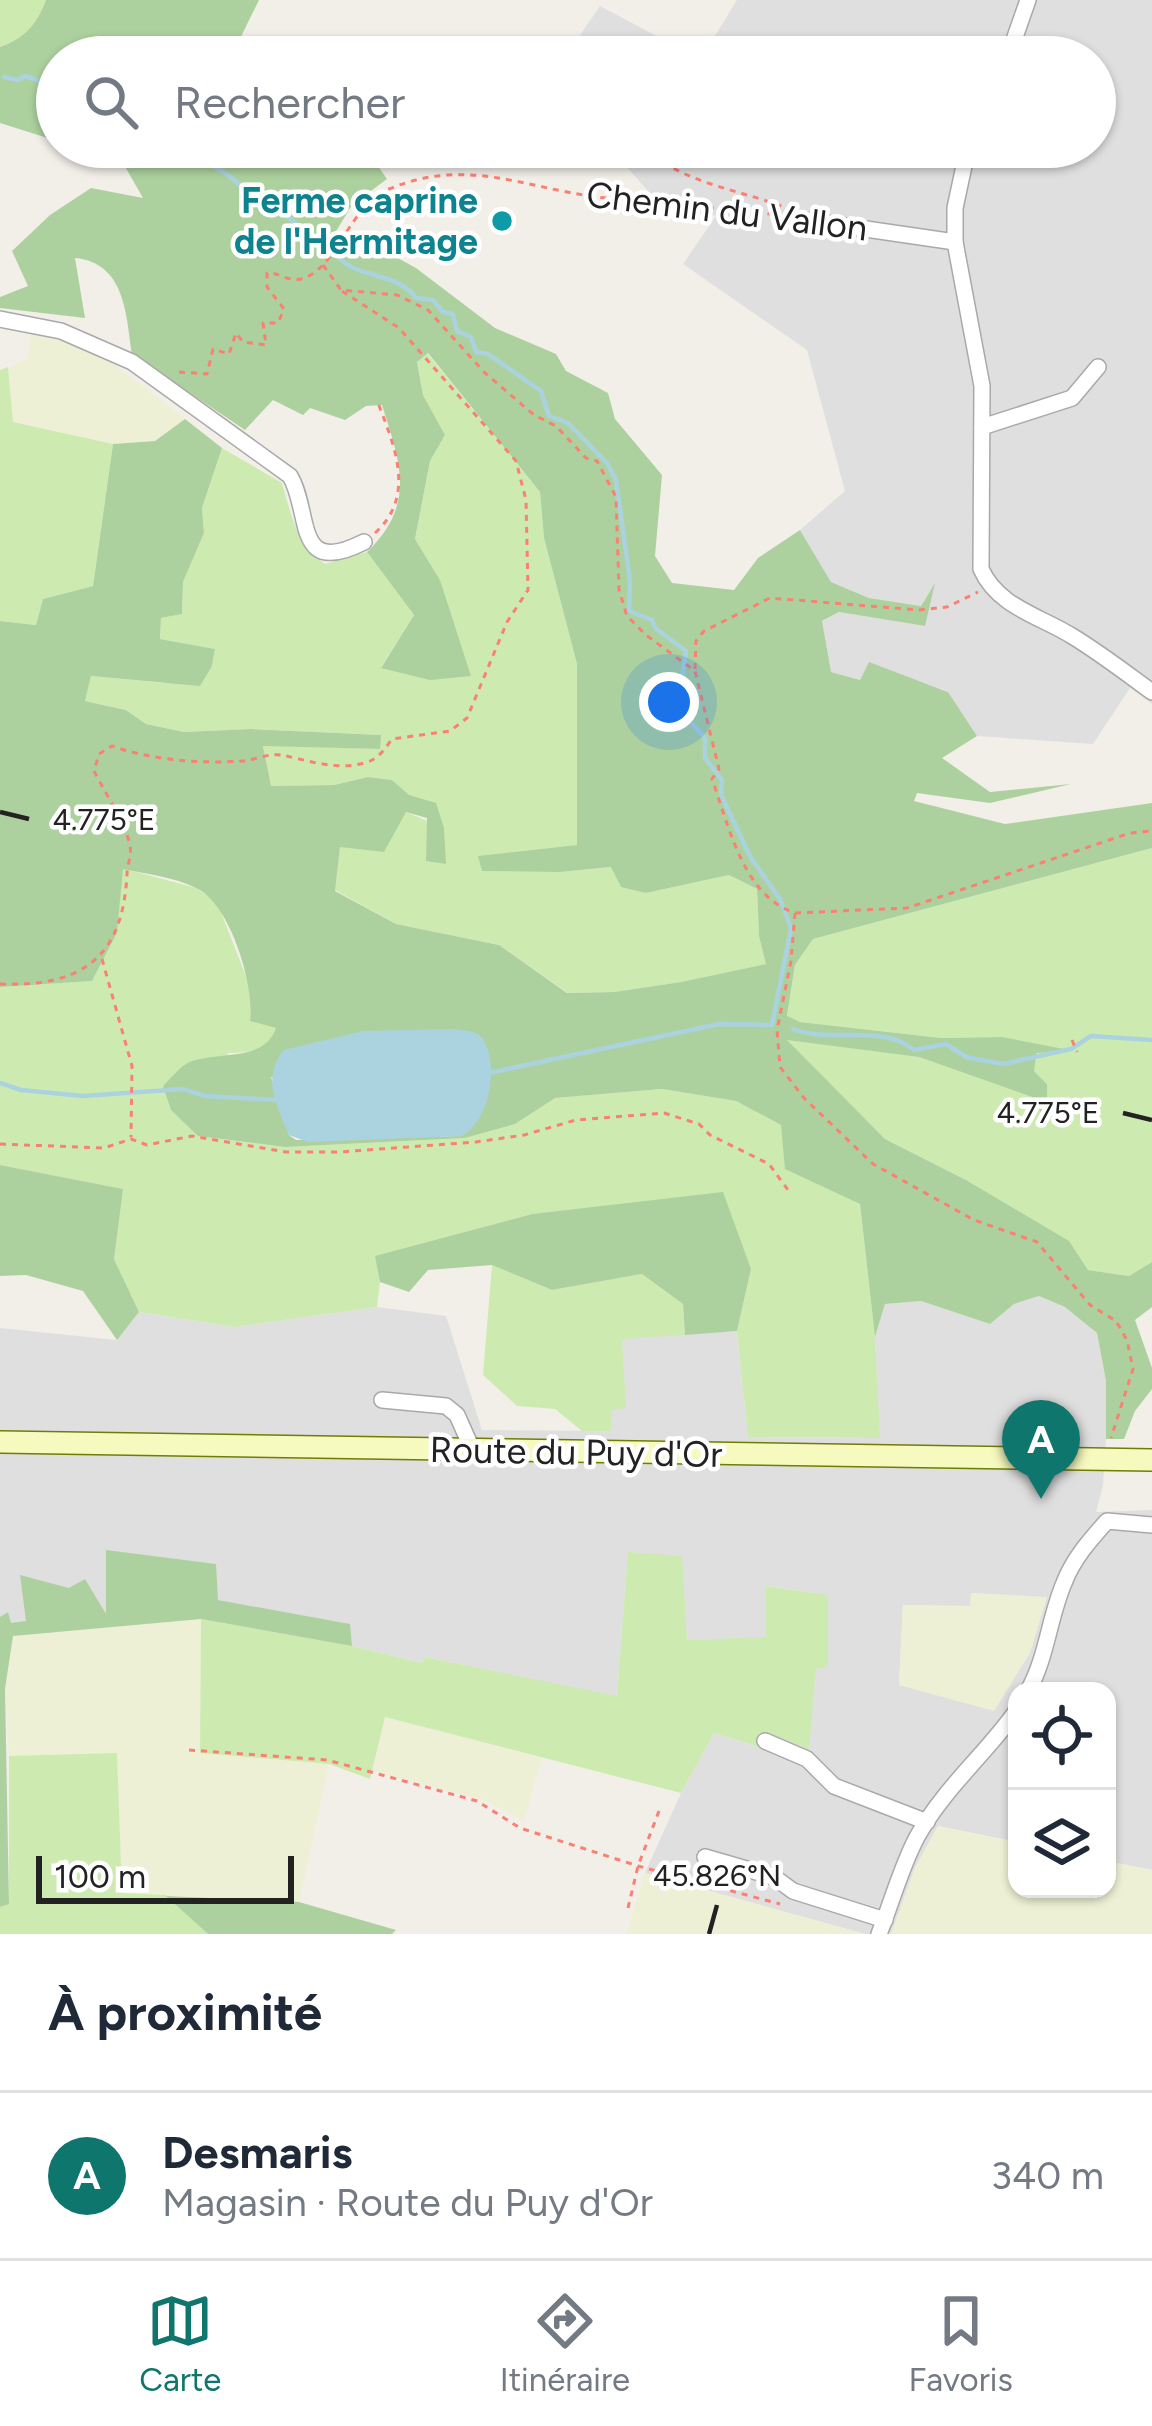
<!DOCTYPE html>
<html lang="fr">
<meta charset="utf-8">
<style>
body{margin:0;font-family:Figtree,sans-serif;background:#f2f2f3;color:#1f2937}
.controls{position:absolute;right:36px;bottom:36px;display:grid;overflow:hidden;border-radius:24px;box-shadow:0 3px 9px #0004}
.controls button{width:108px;height:108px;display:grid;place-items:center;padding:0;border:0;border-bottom:3px solid #e0e1e3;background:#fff;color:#1f2937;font:60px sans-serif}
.scale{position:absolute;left:36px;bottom:30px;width:258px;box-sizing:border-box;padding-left:12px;border:6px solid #222;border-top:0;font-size:33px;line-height:42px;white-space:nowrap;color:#222;-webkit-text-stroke:9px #fff;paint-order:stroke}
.you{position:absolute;left:669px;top:702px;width:42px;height:42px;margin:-30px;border:9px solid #fff;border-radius:50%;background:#1a73e8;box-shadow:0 0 0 18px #1a73e833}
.badge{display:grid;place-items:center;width:78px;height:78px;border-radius:50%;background:#0f766e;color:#fff;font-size:39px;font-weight:700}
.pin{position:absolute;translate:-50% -99px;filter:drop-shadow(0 3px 6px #0008)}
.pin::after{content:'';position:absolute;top:63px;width:42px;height:36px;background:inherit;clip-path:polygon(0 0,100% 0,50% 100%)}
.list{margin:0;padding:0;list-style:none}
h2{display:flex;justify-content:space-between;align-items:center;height:156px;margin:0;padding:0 48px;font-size:51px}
h2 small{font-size:39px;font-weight:400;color:#747a83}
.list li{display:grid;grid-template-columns:78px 1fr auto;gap:36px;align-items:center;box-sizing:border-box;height:168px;padding:0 48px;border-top:3px solid #e0e1e3}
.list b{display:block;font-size:45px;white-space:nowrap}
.list p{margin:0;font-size:39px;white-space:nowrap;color:#747a83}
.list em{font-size:39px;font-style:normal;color:#747a83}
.icon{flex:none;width:66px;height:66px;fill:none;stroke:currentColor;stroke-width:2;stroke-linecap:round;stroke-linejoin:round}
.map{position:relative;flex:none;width:1152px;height:1934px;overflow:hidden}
.search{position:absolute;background:#fff;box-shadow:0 3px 9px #0004;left:36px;right:36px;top:36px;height:132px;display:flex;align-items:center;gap:30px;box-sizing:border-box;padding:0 42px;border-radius:66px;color:#747a83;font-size:45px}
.sheet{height:324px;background:#fff}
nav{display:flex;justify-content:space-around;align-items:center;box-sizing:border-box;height:168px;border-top:3px solid #e0e1e3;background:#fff;font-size:33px;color:#747a83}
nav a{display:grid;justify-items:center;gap:6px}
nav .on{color:#0f766e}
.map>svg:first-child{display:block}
</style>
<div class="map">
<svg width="1152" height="1934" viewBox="0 0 1152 1934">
<rect width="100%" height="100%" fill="#f2efe9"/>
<g fill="#e0dfdf" fill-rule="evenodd">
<polygon points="737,0 1152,0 1152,704 1130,688 1093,744 977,736 947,691 869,663 860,680 831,672 821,622 839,612 925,626 932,588 921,606 869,598 831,582 800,530 845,491 807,350 683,264 716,216 664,209 609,147 1095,147 1095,57 702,57"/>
<polygon points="600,6 696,57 565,57"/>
<path d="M1039,1296L1065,1307L1097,1332L1106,1381V1439L1103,1485L1096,1512L1152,1510V1870L1107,1861V1691H1017V1842L938,1826L915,1868L891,1934H865L645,1873L681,1793L714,1733L760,1748L816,1668L828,1666L827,1595L767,1586L766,1638L687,1640L681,1556L628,1553L617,1697L426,1657L422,1663L352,1646L201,1619L0,1636V1328L117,1340L139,1312L235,1327L377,1307L446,1316L482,1430L610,1431L611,1410L625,1407L622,1338L737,1331L748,1437L879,1438L875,1337L885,1304L921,1301L990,1324L1014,1304ZM971,1593L1046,1598L899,1684L903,1605L971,1606Z"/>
</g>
<g fill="#eef0d5">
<polygon points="31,333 52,336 102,355 185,419 155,441 113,444 13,422 8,368 27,359"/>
<polygon points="971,1593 1047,1597 1030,1653 994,1711 899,1685 903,1605 970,1606"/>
<polygon points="201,1619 200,1753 329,1764 299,1902 122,1894 117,1753 9,1756 5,1689 12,1635"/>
<polygon points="384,1717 542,1757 524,1821 484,1800 371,1771"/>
<polygon points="938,1826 1017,1842 1017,1889 1107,1889 1107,1861 1152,1870 1152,1934 891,1934 915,1868"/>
<polygon points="645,1873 865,1934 626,1934"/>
</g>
<g fill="#cdebb0">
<path d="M0,0H46C37,24 25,38 0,47Z"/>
<path d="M427,353L540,492L544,538L577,664V845L536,852L560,872L612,867L646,893L729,875L757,889L759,936L767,964L681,982L614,992L568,993L499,945L396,924L335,890L340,847L406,812L444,828L392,780L368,777L334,785L270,786L263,745L379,749L380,735L251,729L184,732L146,724L126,710L85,701L91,676L164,683L212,666L215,649L160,639L161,618L182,614L183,582L204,533L202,508L222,448L282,483C291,514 296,544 325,564L367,552L414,615L381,667L451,620L440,580L415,539L430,461L445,435L423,395L417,362Z"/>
<polygon points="8,367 13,422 113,444 93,586 43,599 36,625 0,621 0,370"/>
<polygon points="1152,848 1152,1262 1129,1276 1088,1270 1068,1241 966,1180 885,1139 785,1039 919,1057 1032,1097 1048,1123 1047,1084 1034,1071 1038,1052 1062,1051 1002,1037 941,1038 800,1022 787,1017 795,965 813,939"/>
<path d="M122,868L196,888L217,902L254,997L277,1027C268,1052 251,1052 228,1053L198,1136L285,1147L465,1138L515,1124L554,1098L662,1089L736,1101L781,1125L824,1185L860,1204L875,1337L880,1438L748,1437L737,1331L751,1269L612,1207L532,1214L376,1257L380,1282L377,1307L235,1327L139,1312L114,1259L122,1189L0,1165V987L92,981L117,933Z"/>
<polygon points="492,1265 552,1290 642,1274 683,1304 685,1335 622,1339 626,1408 612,1410 611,1431 582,1431 555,1409 517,1406 483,1375"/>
<polygon points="628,1552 682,1556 687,1640 766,1637 766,1586 828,1595 828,1667 816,1669 809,1749 770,1734 761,1748 714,1733 681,1793 385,1717 370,1779 329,1764 200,1753 201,1619 352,1646 422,1663 425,1657 617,1696"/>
<polygon points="117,1753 122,1893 166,1895 208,1934 0,1934 0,1907 9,1903 9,1756"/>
</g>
<g fill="#add19e" fill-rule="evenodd">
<path d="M46,0H259L231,57H57V141L0,123V47C25,38 37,24 46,0Z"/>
<path d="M74,147H310L335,161L344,147H387L378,166L387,179L352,205L332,238L362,257L394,256L416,268L495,328L556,354L566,371L608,393L615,419L662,475L655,556L672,583L734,590L758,558L800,530L831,582L869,598L921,606L935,583L925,626L839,612L822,621L831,672L860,680L869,662L948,692L977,736L942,758L990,792L1071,784L990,803L917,793L914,801L1005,824L1152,803V848L813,939L795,965L787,1016L800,1022L941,1038L1002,1037L1069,1050L1037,1053L1034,1071L1047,1084L1048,1125L1032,1097L919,1057L787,1040L885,1139L966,1180L1069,1241L1088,1270L1129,1276L1152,1262V1307L1135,1320L1152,1368V1389L1135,1411L1124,1439H1106V1381L1097,1333L1065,1307L1039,1296L1014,1304L990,1324L921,1301L885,1304L875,1337L860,1204L785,1169L781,1125L736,1101L662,1089L555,1098L515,1124L465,1138L285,1147L198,1136L171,1110L163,1086C172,1077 181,1065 192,1061C222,1051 264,1062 276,1028L250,1021C255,986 230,903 196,888C174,877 146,874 123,869L117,933L92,981L0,987V621L36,625L43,599L93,586L113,444L155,441L185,419L222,448L202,508L204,533L183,582L182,614L161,618L160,639L215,649L212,666L200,686L91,676L85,701L126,710L146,724L184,732L251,729L381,735L380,749L263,746L271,786L334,785L368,777L392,780L409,795L436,803L444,828L446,864L426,861L427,818L406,812L384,852L340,847L335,891L396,924L499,945L567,993L614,992L681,982L766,964L759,936L757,889L729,875L646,893L621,887L611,867L560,872L482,871L478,856L577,845V664L544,538L540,492L428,353L417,362L423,395L445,435L430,461L415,539L440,580L471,676L430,680L381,668L414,615L367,552C417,504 400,462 382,405L366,406L345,420L310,408L303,415L273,400L245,430L132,354C126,316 126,263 75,258L85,318L0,308V297L28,286L12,251L50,215L91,188L143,198L123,163ZM271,1077L462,1136L296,1140L289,1135Z"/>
<polygon points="0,1165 123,1189 114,1259 139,1312 117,1340 83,1291 26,1275 0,1276"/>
<polygon points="723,1192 751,1269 737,1331 685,1335 683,1304 642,1274 552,1290 492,1265 428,1270 409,1292 380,1282 375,1256 532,1214"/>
<polygon points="106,1550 216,1564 218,1600 350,1624 352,1646 201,1619 13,1636 5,1689 9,1904 0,1907 0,1617 8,1612 11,1623 26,1621 20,1575 69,1588 85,1579 106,1614"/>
<polygon points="166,1896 299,1902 396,1930 392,1934 208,1934"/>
</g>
<path fill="#aad3df" d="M456,1029C465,1031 477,1030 483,1039C500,1067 489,1121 462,1136L308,1142L289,1135C277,1106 261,1077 284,1050L363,1031Z"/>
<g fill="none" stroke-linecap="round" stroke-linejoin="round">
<g stroke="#aad3df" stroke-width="4.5">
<polyline points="4,77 18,80 25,76 57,87"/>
<path d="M183,147C207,166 233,171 249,197L271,204L322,244"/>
<path d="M338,257C360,280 396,271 416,298L433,300L443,312L453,314L457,331L471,337L476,352L488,354L541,391L549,416L568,423L607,463L616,480L630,581L629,611L652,620L655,628L686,651C681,701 666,696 705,738V758L722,780L721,795L751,858L780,899L791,928L772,1025L719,1024L484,1074"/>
<path d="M793,1029C831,1044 883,1023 914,1050L946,1044L966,1057L1003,1064L1071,1049L1091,1036L1152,1040"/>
<polyline points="0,1083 21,1090 83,1096 183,1089 205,1096 278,1100"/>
</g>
<g stroke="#a9a9a9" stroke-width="18">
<g id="minor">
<polyline points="1008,57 1028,0"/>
<path d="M968,147L955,208V242L982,386L981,569C998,607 1040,616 1072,636C1100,653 1126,673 1152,692"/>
<polyline points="804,220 955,242"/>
<path d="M0,319L61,331L132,362L290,476C312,513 293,578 364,542"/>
<polyline points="982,427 1072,398 1098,367"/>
<polyline points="382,1400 446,1406 457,1415 473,1451"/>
<path d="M1028,1691C1047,1657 1049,1618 1064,1583C1073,1559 1090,1540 1107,1521L1152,1525"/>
<polyline points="765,1741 807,1759 834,1786 927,1822"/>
<polyline points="705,1857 774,1877 793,1891 885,1920"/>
<path d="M879,1934C892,1902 901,1867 917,1837C944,1788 986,1754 1017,1710"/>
</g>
</g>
<g stroke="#707d05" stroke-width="24">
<polyline id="secondary" points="0,1442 1152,1460"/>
</g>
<g stroke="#fa8072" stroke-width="3" stroke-dasharray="6 6" stroke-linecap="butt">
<path d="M645,147C681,185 747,190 793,211"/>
<path d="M323,265L341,290L397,295L428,310L484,372L534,415L556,426L586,458L597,461L616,497L619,590L627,616L646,635L695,671L719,769L712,779C729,826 743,896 795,913L791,961L777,1030L780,1067L804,1098L873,1164L974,1220L1037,1242L1090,1305L1116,1321L1127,1340L1133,1369L1111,1438"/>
<path d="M179,372L207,374L213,349L229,354L236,333L243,342L266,345L263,323H278L284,309L267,287V273C279,272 287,282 301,279C337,270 349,205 389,189C466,157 521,187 597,197C662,205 726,207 790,217"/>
<path d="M375,533C416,496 395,447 378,403"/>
<polyline points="695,669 696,641 704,631 770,598 919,610 947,607 978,592"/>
<polyline points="795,913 907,908 1130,833 1152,831"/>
<polyline points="102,959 132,1066 131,1137"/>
<path d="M0,984C82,987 123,958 127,874C127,866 132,855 130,846C127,826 104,791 94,771L99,754L112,746C151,760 201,764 243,761C255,760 268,753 281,755C307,760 337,771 364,763C378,760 384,750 392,739L450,731L467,718L507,622L528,590L526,500L516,461L399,328L342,291"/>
<polyline points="1072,1040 1077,1052"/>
<polyline points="0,1144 104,1148 131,1139 147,1145 192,1136 286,1152 339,1152 476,1142 524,1135 576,1120 664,1113 699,1124 710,1135 769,1164 791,1194"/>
<polyline points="189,1750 327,1760 477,1801 520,1828 638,1866 780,1904"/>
<polyline points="628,1908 638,1866 659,1811"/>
</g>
<use href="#minor" stroke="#fff" stroke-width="15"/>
<use href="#secondary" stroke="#f7fabf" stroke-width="21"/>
</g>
<path fill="none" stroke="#222" stroke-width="4.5" d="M0,812L29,819M1123,1113L1152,1120M709,1934L717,1905"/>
<circle fill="#0f9aa8" stroke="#fff" stroke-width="4.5" cx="502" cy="221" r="12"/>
<g text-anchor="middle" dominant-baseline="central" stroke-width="9" stroke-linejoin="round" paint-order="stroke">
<g font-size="36" font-weight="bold" fill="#0d838f" stroke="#fff" text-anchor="end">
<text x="478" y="200">Ferme caprine<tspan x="478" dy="41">de l'Hermitage</tspan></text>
</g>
<g font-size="36" fill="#222" stroke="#fff">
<text transform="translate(727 211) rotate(7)">Chemin du Vallon</text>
<text transform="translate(576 1452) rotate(1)">Route du Puy d'Or</text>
</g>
</g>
<g font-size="30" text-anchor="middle" fill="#222" stroke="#fff" stroke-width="9" stroke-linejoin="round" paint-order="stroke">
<text x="104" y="830">4.775°E</text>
<text x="1048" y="1123">4.775°E</text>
<text x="717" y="1886">45.826°N</text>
</g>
</svg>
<div class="controls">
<button><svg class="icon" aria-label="locate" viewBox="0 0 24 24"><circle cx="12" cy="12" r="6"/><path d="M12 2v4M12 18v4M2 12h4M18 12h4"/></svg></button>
<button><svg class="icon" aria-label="layers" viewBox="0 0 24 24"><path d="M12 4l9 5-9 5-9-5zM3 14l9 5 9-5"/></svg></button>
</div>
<div class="scale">100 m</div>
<div class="you"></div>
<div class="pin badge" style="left:1041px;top:1499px">A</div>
<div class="search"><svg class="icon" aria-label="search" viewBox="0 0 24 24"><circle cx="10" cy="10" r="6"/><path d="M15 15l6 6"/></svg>Rechercher</div>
</div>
<section class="sheet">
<h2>À proximité<small></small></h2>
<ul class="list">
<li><span class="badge">A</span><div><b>Desmaris</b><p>Magasin · Route du Puy d'Or</p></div><em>340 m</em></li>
</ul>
</section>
<nav>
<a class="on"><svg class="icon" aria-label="map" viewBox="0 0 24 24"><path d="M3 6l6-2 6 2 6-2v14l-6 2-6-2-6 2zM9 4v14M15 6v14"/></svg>Carte</a>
<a><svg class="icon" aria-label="directions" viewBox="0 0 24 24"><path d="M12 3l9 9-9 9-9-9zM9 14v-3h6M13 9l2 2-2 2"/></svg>Itinéraire</a>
<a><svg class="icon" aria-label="saved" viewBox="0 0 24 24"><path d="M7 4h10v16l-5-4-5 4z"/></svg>Favoris</a>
</nav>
